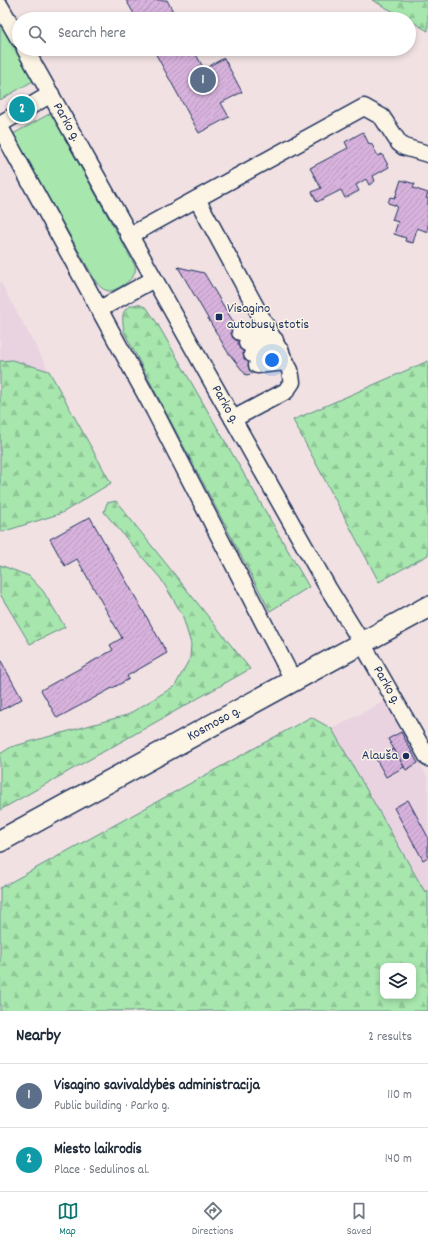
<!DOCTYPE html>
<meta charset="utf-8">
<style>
body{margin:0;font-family:Dekko,sans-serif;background:#f2f2f3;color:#1f2937}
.controls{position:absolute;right:12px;bottom:12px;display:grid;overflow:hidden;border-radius:8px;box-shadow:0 2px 6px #0003}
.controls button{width:36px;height:36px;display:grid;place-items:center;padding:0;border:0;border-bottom:1px solid #e0e1e3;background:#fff;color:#1f2937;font:20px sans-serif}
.you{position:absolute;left:272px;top:360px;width:14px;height:14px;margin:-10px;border:3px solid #fff;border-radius:50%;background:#1a73e8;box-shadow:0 0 0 6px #1a73e833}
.badge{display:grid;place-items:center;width:26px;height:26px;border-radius:50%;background:#0f766e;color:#fff;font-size:13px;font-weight:700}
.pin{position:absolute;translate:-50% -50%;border:2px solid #fff;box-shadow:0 1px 4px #0006}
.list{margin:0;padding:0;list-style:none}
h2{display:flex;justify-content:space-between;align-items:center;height:52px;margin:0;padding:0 16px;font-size:17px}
h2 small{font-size:13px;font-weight:400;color:#747a83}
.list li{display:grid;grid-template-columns:26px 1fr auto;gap:12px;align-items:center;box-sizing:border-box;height:64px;padding:0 16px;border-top:1px solid #e0e1e3}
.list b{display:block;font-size:15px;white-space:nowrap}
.list p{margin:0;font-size:13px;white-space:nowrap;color:#747a83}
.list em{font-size:13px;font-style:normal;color:#747a83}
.icon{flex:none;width:22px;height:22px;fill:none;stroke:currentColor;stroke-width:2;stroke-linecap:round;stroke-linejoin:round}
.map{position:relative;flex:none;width:428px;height:1011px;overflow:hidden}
.search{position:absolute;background:#fff;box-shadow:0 2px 6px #0003;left:12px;right:12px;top:12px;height:44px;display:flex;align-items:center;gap:10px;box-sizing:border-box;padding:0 14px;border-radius:22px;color:#747a83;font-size:15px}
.sheet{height:180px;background:#fff}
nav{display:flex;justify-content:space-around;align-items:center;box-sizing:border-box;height:56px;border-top:1px solid #e0e1e3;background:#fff;font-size:11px;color:#747a83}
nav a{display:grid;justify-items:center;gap:2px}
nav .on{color:#0f766e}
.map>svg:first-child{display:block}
</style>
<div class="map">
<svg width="428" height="1011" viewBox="0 0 428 1011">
<defs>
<pattern id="forest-firs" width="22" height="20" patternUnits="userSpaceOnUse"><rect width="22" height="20" fill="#a7e6ad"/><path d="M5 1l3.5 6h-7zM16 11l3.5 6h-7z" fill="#8fc697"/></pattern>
<pattern id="building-hatch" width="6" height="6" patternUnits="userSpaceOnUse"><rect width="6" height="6" fill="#d7b2dc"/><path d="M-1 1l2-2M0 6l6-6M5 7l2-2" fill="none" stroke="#b899bf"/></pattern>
</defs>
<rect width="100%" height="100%" fill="#f1e1e2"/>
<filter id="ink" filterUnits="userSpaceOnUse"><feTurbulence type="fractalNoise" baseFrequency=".025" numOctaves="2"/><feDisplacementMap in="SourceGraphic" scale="8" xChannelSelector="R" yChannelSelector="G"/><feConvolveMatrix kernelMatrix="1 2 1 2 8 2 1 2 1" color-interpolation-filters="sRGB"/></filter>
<g filter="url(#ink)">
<g fill="#e9d3e0">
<polygon points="0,281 49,371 12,360 0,361"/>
<polygon points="387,700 428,778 428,890 425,892 332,729"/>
</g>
<g fill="#a7e6ad" stroke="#618a86">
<polygon points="0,22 33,81 0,100"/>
<path d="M51,113L134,264C135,266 136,268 135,271C135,279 116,291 109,291C103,290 99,286 96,282L13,134Z"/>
</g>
<g fill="url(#forest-firs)" stroke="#618a86" fill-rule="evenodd">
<polygon points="372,0 428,0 428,31 409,20 409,19 407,19"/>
<path d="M138,304L147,308L157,323L309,587L270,611L124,332C122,316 120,307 138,304Z"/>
<polygon points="12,360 49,371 111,483 62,513 2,532 0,531 0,361"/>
<polygon points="428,361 428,555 379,582 293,420"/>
<polygon points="116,501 250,669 0,810 0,754 11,747 127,715 175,686 190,658 191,644 182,614 161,579 104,512 107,503"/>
<polygon points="0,565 29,576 43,591 65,627 30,644 0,594"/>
<path d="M311,717L332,729L425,892L428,890V1011H0V888ZM383,966H413V996H383Z"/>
</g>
<g fill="url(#building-hatch)" stroke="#1b2f5e">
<polygon points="126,0 167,0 177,19 137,19"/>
<polygon points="153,49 193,49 204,69 224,58 242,92 221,103 229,117 199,133"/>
<polygon points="363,132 369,144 371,143 378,156 382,154 389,167 373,176 375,181 369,185 366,179 356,185 359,191 345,198 341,190 317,202 312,192 321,188 310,168 348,148 345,142"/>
<polygon points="401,180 415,184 413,188 428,193 426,198 428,198 428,232 417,228 413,243 405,241 406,238 394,234 398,222 392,220 397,206 388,203 390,197 395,198"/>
<polygon points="178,267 204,273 229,315 247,343 260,372 246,375 227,351"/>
<polygon points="90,517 167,653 127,676 129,679 57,718 41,690 113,650 110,645 122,638 77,559 65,566 50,539"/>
<polygon points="0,659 22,699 0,711"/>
<polygon points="401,732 418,763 406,770 388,739"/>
<polygon points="394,749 404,767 386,777 376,759"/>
<polygon points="408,800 428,837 428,857 423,860 394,808"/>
</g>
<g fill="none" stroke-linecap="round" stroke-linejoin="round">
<polyline stroke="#c6bdc8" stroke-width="16" stroke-dasharray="16 8" stroke-linecap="butt" points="247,366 257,365"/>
<g stroke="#1b2f5e" stroke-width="19">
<g id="minor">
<polyline points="0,6 19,39"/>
<path id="s1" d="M25,49L328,588L362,643L428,758"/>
<polyline points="0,124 51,94"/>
<polyline points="0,127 154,410 293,680"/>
<polyline points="197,199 290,370 292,382 286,391 233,419"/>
<polyline points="129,236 364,107 382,117 399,143 404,147 428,154"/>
<polyline points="100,309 154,279"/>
<polyline points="240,332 268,329"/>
<polyline points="247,343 275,340"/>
<polyline points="252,354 281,351"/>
<polyline points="257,365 286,362"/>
</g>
</g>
<g stroke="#1b2f5e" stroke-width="24">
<g id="major">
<path id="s2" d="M0,841L428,607"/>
</g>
</g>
<use href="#minor" stroke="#fcf5e5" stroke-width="16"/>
<use href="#major" stroke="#fcf5e5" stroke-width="21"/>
</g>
</g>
<g fill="#1b2f5e" stroke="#fcf5e5" stroke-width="1.5">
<rect x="215" y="313" width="8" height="8" rx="2"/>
<circle cx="406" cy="756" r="4"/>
</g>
<g text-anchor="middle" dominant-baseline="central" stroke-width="3" stroke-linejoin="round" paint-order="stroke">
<g font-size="14" fill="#1b2f5e" stroke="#fcf5e5">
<text stroke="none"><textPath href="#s1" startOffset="84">Parko g.</textPath></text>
<text stroke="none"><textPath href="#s1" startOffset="408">Parko g.</textPath></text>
<text stroke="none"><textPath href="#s1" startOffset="732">Parko g.</textPath></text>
<text stroke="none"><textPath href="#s2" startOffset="244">Kosmoso g.</textPath></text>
</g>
<g font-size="14" fill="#1b2f5e" stroke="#fcf5e5" text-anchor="start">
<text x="227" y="309">Visagino<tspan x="227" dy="16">autobusų stotis</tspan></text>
<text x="398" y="756" text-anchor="end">Alauša</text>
</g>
</g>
</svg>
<div class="controls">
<button><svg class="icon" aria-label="layers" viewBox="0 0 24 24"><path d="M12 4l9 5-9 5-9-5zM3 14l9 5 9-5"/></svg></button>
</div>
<div class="you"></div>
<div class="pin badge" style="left:203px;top:80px;background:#5c6f8a">1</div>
<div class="pin badge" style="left:22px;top:109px;background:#0f9aa8">2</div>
<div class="search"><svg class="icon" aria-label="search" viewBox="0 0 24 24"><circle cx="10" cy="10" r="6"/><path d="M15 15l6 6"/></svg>Search here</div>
</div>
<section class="sheet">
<h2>Nearby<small>2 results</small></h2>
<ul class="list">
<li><span class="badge" style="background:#5c6f8a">1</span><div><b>Visagino savivaldybės administracija</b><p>Public building · Parko g.</p></div><em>110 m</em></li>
<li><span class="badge" style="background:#0f9aa8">2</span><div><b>Miesto laikrodis</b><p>Place · Sedulinos al.</p></div><em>140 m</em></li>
</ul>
</section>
<nav>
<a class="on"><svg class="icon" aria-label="map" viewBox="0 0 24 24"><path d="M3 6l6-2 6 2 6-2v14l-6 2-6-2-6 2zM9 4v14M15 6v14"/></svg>Map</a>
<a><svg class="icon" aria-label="directions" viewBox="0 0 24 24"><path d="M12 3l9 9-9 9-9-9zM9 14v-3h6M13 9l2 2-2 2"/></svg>Directions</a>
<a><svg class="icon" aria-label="saved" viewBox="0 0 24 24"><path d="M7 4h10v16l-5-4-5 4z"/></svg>Saved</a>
</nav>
